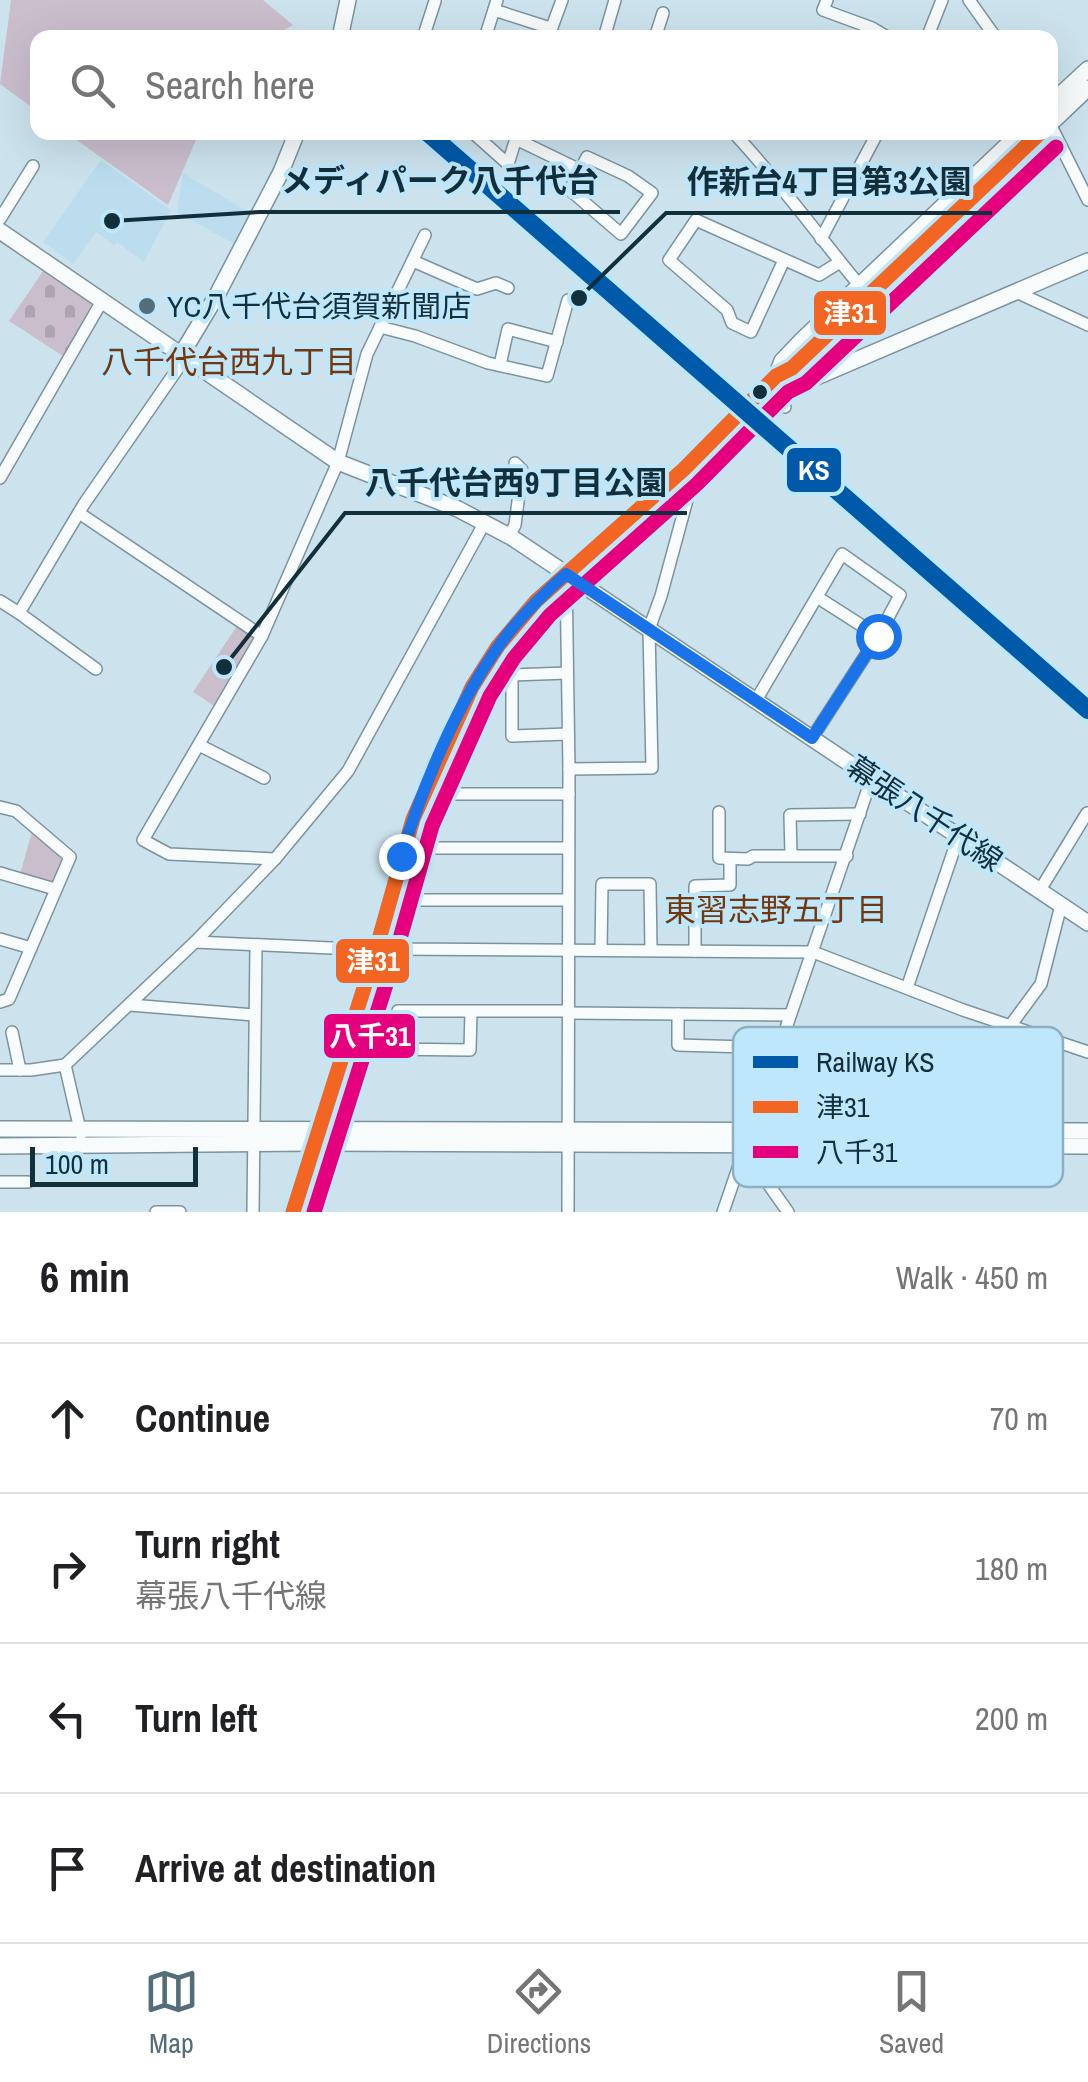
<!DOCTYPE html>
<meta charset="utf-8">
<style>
body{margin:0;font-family:"Archivo Narrow","Noto Sans JP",sans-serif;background:#f2f2f2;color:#202124}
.scale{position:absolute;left:30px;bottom:25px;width:168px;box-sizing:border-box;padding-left:10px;border:5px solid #122f3c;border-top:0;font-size:28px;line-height:35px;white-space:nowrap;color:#122f3c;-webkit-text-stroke:8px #bfe7fb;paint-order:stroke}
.stop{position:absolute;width:30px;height:30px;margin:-22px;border:8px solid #1a73e8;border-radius:50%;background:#fff}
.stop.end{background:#1a73e8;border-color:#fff;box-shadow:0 2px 10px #0008}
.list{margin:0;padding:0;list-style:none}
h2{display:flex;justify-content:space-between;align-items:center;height:130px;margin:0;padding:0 40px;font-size:42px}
h2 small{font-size:32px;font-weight:400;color:#757577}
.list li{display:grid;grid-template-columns:65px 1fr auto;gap:30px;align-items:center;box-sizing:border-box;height:150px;padding:0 40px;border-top:2px solid #e0e0e0}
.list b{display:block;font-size:38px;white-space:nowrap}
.list p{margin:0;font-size:32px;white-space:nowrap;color:#757577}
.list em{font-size:32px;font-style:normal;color:#757577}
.icon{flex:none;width:55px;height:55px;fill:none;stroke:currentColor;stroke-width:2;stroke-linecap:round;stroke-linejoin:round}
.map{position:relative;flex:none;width:1088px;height:1212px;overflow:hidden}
.search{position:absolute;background:#fff;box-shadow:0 10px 40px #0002;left:30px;right:30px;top:30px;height:110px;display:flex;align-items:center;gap:25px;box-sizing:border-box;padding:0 35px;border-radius:20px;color:#757577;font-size:38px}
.sheet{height:730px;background:#fff}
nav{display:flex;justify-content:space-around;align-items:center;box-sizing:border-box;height:140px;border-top:2px solid #e0e0e0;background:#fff;font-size:28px;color:#757577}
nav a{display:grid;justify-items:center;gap:5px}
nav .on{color:#536e7a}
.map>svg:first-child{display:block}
</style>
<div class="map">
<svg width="1088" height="1212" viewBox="0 0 1088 1212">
<defs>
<pattern id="cemetery-stones" width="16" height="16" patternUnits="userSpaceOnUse" patternTransform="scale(2.5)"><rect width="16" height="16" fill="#cabecd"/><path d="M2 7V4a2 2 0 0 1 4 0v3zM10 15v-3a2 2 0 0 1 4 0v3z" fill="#aca4b1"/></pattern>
</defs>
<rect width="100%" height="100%" fill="#cce3ee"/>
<g fill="#bde">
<polygon points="101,160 171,210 144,262 117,242 114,245 96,232 73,264 43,242"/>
<polygon points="183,173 252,214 236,245 177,212"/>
</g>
<g fill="#cabecd">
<polygon points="11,0 263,0 293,25 272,37 38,38 37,111 0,84"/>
<polygon points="67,133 199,133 168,205"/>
<polygon points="237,626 250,635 254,643 216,707 193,692"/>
<polygon points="32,832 61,856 61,860 53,881 49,883 20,874"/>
</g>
<polygon fill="url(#cemetery-stones)" points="43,271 92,304 63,356 9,321"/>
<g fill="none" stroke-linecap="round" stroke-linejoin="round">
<g stroke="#7b939e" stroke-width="14">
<g id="street">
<polyline points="827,0 823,10 872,28 889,38"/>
<polyline points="969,0 996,38"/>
<polyline points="494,10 550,28"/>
<polyline points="423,38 435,1"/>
<polyline points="485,38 497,0"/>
<polyline points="548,38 562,0"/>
<polyline points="604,38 615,0"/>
<polyline points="655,38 663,13"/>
<polyline points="927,38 942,0"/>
<polyline points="1050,124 1088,200"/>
<polyline points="472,132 508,164 518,132"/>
<path d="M733,132C780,182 820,238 864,291"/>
<polyline points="516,139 580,170 570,190 621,234 652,193 628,176 587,157 580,170"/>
<polyline points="0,219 33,166"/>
<polyline points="821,239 878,132"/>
<polyline points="784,260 751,332 732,323 727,310 669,260 696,220 819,275 840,262"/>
<polyline points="413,261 477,289 496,283 508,288"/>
<polyline points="1016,292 1088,325"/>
<polyline points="380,327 415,336 488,363 547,376 568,300"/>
<polyline points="500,365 508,329 557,342"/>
<polyline points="763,388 785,407"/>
<polyline points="0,478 102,301"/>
<polyline points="79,513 262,636"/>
<polyline points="509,536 515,525 522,470 515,463"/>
<polyline points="566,574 569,769 568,1212"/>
<polyline points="817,597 878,636"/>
<polyline points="0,601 19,613 96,669"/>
<polyline points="19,613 84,504 185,358"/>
<path d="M567,673L512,675L503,677C473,732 444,785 424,844C413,878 406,914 396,949L813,952L963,1010L1088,1052"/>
<polyline points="512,675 512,736 568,734"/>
<polyline points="755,702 842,554 900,595 880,633 812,738"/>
<polyline points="199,745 264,778"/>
<polyline points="569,769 652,768 649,629 661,596 687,500 689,485 684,469"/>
<polyline points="443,794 569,794"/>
<polyline points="0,807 16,811 70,857 9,999 0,1002"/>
<polyline points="719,812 719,858 748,859 753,856 847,856"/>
<polyline points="423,848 568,848"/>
<polyline points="791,855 790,815 860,814"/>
<polyline points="275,859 169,854 143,840 262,636 338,462 367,354 425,235"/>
<polyline points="0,873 55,889"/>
<polyline points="1040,890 1087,813"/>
<polyline points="410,900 568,900"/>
<polyline points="0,939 31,948"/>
<polyline points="195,942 376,950"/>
<polyline points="601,950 602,884 650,884 651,950"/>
<polyline points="695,951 695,886 730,885 730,859"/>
<polyline points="907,988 959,835"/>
<polyline points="130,1005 254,1015"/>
<polyline points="471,1011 470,1050 386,1049 398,1011 568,1011"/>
<polyline points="569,1013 790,1015"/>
<polyline points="678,1014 678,1045 779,1048"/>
<polyline points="1010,1026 1041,984 1061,905"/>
<polyline points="12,1032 20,1070"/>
<polyline points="65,1065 81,1134"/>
<polyline points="0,1070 31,1070 65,1065 195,942 275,859 348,771 485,522"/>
<polyline points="745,1144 752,1161 788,1212"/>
<polyline points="0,1182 28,1182"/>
<polyline points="156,1212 180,1212"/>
<polyline points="253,1212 256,946"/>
<polyline points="723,1212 872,777"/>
</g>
</g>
<g stroke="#7b939e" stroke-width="18">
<g id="secondary">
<polyline points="340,38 348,0"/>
<polyline points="1050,104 1088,69"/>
<polyline points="1050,124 1088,88"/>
<polyline points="0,231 338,462 458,509 511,537 1088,923"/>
<polyline points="181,355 217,295 281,172 297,132"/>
<polyline points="787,371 795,379 807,381 1088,261"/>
<polyline points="776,376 782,361 802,340 1021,132"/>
<polyline points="0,1129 1088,1131"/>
<polyline points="0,1146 315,1143 1088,1146"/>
<polyline points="293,1212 376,950 413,819 472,687 498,646 536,601 684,469 776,376 792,368 1042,132"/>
</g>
</g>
<use href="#street" stroke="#f7fbfc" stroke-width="11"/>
<use href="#secondary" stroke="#f7fbfc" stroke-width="15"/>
<g stroke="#bfe7fb" stroke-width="22">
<polyline id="bus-1" points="293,1212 376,950 413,819 472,687 498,646 536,601 684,469 776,376 792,368 1041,132"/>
</g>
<g stroke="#bfe7fb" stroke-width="22">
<polyline id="bus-2" points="314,1212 395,956 432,826 490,696 514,658 550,615 697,484 788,392 806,383 1056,147"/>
</g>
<use href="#bus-1" stroke="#f26522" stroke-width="15"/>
<use href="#bus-2" stroke="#e5007d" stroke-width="15"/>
<g stroke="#bfe7fb" stroke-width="25">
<polyline id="rail-1" points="427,132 1088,710"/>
</g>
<use href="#rail-1" stroke="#005aaa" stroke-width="18"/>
</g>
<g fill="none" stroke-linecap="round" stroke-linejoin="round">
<path stroke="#1a73e8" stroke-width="12" d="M401,856C424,784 454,709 498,647C517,620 541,596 566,574L812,738L878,636"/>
</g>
<circle fill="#536e7a" stroke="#bfe7fb" stroke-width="4" cx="147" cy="306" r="10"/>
<circle fill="#122f3c" stroke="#bfe7fb" stroke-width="4" cx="760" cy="392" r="9"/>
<g text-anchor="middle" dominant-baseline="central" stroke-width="8" stroke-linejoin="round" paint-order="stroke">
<g font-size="30" fill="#122f3c" stroke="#bfe7fb" text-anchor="start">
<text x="167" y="306">YC八千代台須賀新聞店</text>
</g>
<g font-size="30" fill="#122f3c" stroke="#bfe7fb">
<text transform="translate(925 813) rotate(34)">幕張八千代線</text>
</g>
<g font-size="32" fill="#74370d" stroke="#bfe7fb">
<text x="229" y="361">八千代台西九丁目</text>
<text x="776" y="909">東習志野五丁目</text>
</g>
</g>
<rect x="733" y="1027" width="330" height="160" rx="15" fill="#bfe7fb" stroke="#8bb0c2" stroke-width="2.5"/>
<rect x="753" y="1056" width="45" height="12" fill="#005aaa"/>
<rect x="753" y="1101" width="45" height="12" fill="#f26522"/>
<rect x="753" y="1146" width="45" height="12" fill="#e5007d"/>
<g font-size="28" fill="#122f3c">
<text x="816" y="1072">Railway KS</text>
<text x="816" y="1117">津31</text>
<text x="816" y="1162">八千31</text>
</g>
<path fill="none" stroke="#122f3c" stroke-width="4" d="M112 221L260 212H620M579 298L666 213H992M224 667L345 513H687"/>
<g fill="#122f3c" stroke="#bfe7fb" stroke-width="4">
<circle cx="112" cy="221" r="10"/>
<circle cx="579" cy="298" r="10"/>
<circle cx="224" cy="667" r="10"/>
</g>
<g font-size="32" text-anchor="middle" font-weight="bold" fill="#122f3c" stroke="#bfe7fb" stroke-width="8" stroke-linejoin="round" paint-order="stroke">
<text x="440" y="192">メディパーク八千代台</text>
<text x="829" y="193">作新台4丁目第3公園</text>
<text x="516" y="494">八千代台西9丁目公園</text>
</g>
<g stroke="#bfe7fb" stroke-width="4">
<rect x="812" y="289" width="76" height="48" rx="10" fill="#f26522"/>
<rect x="785" y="446" width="58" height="48" rx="10" fill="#005aaa"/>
<rect x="334" y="937" width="77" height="48" rx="10" fill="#f26522"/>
<rect x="322" y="1012" width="95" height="48" rx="10" fill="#e5007d"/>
</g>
<g font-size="28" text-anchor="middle" font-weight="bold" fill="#fff">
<text x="850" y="323">津31</text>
<text x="814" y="480">KS</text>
<text x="373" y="971">津31</text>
<text x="370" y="1046">八千31</text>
</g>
</svg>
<div class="scale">100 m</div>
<div class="stop" style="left:878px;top:636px"></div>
<div class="stop end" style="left:401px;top:856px"></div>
<div class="search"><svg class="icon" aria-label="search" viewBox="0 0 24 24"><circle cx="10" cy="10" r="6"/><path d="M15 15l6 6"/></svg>Search here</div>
</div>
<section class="sheet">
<h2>6 min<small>Walk · 450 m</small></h2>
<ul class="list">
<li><svg class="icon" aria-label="ahead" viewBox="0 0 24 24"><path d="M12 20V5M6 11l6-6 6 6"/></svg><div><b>Continue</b></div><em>70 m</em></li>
<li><svg class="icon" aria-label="right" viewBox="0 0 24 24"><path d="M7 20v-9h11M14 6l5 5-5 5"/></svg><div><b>Turn right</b><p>幕張八千代線</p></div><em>180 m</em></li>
<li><svg class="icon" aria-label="left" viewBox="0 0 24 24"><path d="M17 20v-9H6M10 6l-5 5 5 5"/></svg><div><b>Turn left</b></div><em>200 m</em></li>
<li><svg class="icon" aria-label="arrive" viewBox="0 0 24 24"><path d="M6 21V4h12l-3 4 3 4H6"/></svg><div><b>Arrive at destination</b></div></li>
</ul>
</section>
<nav>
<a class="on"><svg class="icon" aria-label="map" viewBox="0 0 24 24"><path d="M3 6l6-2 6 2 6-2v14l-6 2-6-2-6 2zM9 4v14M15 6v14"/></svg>Map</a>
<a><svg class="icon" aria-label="directions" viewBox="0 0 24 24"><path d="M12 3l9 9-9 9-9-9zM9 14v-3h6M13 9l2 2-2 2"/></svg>Directions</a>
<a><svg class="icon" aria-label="saved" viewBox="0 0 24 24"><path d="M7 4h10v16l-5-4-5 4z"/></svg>Saved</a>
</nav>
